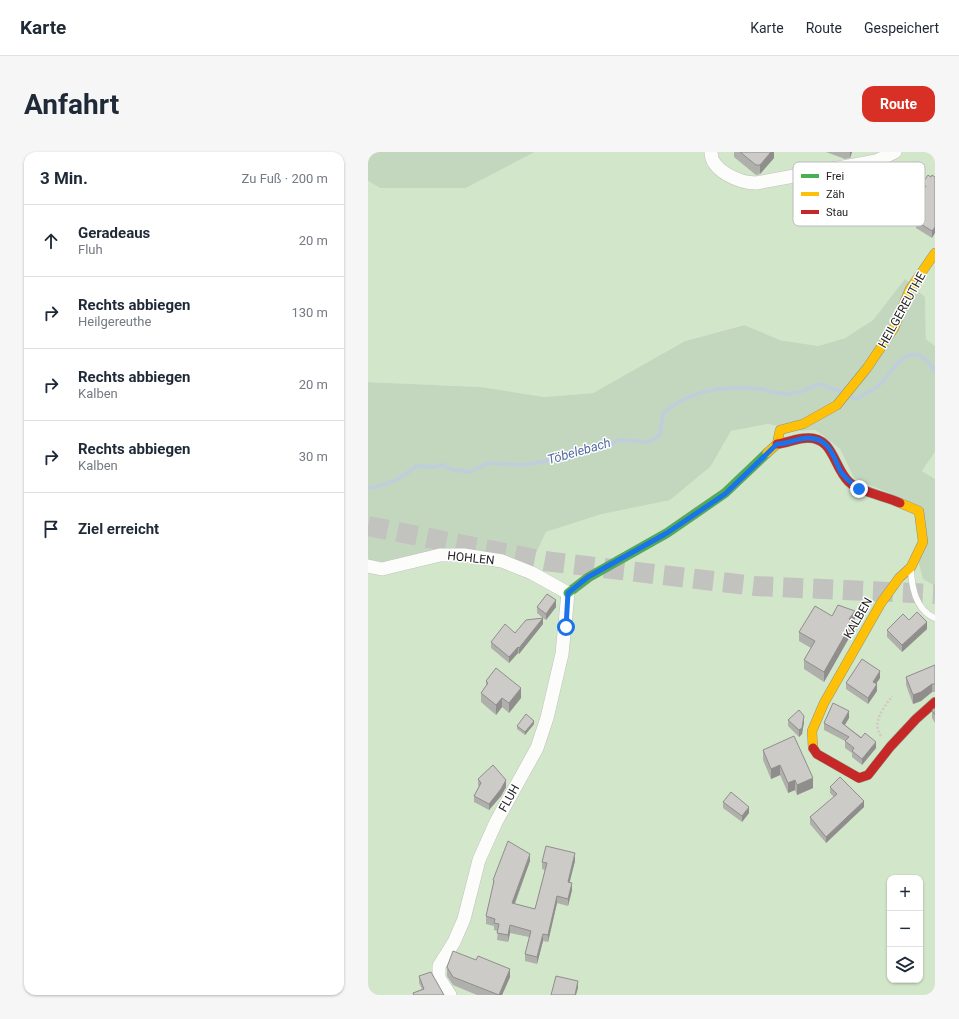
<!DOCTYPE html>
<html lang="de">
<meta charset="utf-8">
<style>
body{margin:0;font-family:Roboto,sans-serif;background:#f6f6f7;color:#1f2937}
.controls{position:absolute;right:12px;bottom:12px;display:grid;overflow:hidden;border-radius:8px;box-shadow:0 1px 3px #0004}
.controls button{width:36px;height:36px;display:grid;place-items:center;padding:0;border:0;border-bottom:1px solid #e0e1e3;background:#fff;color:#1f2937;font:20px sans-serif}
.stop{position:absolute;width:12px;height:12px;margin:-9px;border:3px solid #1a73e8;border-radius:50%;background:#fff}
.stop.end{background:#1a73e8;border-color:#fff;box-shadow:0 1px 4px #0008}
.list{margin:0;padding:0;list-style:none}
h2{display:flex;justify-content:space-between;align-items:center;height:52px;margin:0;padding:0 16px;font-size:17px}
h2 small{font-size:13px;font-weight:400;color:#747a83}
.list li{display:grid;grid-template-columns:26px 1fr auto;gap:12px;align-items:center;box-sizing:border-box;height:72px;padding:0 16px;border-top:1px solid #e0e1e3}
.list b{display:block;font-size:15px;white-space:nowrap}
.list p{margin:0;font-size:13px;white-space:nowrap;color:#747a83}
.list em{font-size:13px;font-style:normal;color:#747a83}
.icon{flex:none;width:22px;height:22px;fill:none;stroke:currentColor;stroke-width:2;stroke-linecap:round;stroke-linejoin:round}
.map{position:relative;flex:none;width:567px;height:843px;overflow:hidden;border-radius:12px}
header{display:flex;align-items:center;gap:24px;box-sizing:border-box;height:56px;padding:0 20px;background:#fff;border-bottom:1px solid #e0e1e3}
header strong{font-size:19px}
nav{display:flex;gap:22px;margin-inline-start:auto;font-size:14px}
.intro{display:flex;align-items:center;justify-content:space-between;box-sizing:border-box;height:96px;padding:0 24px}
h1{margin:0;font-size:28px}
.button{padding:10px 18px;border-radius:12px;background:#d93025;color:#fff;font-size:14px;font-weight:700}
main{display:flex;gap:24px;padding:0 24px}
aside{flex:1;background:#fff;border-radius:12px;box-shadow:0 1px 3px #0004}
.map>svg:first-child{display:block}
</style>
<header>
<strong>Karte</strong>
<nav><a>Karte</a><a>Route</a><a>Gespeichert</a></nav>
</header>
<div class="intro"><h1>Anfahrt</h1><a class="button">Route</a></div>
<main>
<aside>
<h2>3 Min.<small>Zu Fuß · 200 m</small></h2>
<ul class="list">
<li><svg class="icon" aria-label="ahead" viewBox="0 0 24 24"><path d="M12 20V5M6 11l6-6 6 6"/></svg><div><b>Geradeaus</b><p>Fluh</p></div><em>20 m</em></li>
<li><svg class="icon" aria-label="right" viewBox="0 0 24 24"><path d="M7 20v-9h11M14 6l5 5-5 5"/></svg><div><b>Rechts abbiegen</b><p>Heilgereuthe</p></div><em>130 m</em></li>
<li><svg class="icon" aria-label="right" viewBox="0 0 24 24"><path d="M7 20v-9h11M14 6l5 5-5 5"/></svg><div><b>Rechts abbiegen</b><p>Kalben</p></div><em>20 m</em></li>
<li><svg class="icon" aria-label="right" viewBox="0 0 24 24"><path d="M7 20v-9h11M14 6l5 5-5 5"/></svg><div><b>Rechts abbiegen</b><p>Kalben</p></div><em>30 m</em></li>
<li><svg class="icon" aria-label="arrive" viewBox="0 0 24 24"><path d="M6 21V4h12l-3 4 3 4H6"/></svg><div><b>Ziel erreicht</b></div></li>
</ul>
</aside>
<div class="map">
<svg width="567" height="843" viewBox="0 0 567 843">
<rect width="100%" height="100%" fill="#ebebe7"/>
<g fill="#d2e6c9" fill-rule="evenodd">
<polygon points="167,0 567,0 567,194 558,187 557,145 537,128 505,168 477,186 450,194 412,188 375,173 317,189 225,241 176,245 113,235 0,230 0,29 12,36 98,36"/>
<path d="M400,272L434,279L447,278L472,297L486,326L552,355L567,434V843H0V414L124,406L163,412L178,380L234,362L343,314L363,279ZM522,726H552V828H522Z"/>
<polygon points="567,300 567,327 554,319"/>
</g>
<g fill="#c3d7bf">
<polygon points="0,0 167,0 98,36 12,36 0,29"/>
<polygon points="537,127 557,145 558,187 567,194 567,300 554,319 567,327 567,434 555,427 551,412 552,355 486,326 472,297 447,278 434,279 400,272 363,279 343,314 302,348 234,362 178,380 163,412 124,406 0,414 0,230 113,235 176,245 225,241 317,189 376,173 412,188 450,194 477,186 505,168"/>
</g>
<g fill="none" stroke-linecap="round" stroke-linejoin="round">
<g stroke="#becfda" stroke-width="4">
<path d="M482,244L487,247C496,243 504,239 511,233C523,222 537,191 557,207C561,210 564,215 567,219"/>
<path d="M0,336C19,334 34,326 48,314L65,315L75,313L81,317L102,320L121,311L153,313L174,310L204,299L240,294L250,288L281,290L292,283L295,261C322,238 357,233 392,237C399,237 404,241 410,241C426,244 438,238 451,232L474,240"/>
</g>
<polyline stroke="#c2c2bf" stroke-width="20" stroke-dasharray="20 10" stroke-linecap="butt" points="0,374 177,409 387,434 567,442"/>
<g stroke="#c1c1bf" stroke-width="7">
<path id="lane" d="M543,419C544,437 548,458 567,466"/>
</g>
<g stroke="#c1c1bf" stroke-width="14">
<g id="street">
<path d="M343,0C343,19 372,31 388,31L508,9L527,0"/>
<polyline points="0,414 14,417 72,403 96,403 134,409 164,421 200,441 194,502 179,566 169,596 128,670 111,708 96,767 86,790 71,814 71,826 82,843"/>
</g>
</g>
<g stroke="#8e9381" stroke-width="10">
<polyline id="fast" points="200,441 221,425 299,381 357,341 399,301"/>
</g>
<g stroke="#8e9381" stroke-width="10">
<g id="slow">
<polyline points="399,301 409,292 412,278 435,272 469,253 499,216 526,176 542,137 567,101"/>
<polyline points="445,596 444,579 456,551 513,451 531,426 543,415 555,390 551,359 532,351"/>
</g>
</g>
<g stroke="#8e9381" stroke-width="10">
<g id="jam">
<path d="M409,292C419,291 429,286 439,286C466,285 465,315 481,330C492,340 517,344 532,351"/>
<polyline points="445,596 449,602 491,626 500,623 522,595 548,567 567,550"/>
</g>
</g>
<path stroke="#d0c8c4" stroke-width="2.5" stroke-dasharray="2 2" stroke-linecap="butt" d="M513,584C503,570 516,556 524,544"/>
<use href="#lane" stroke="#fcfcfb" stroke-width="6"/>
<use href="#street" stroke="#fcfcfb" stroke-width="13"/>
<use href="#fast" stroke="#4caf50" stroke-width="9"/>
<use href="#slow" stroke="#ffc107" stroke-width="9"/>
<use href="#jam" stroke="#c62828" stroke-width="9"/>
</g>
<g fill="#afafac">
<polygon points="366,0 406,0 406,6 392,22 388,23 366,5"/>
<polygon points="458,0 484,0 482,6 477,7"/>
<polygon points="564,23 564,86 548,76 548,69 546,68 546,62 551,54 550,53 550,46 555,38 554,38 554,32 563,25"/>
<polygon points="169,455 188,455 178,468 175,466 175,472 151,502 150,501 141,511 123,496 123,490 147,481 175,466 169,461"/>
<polygon points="464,464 487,468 485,471 485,479 456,530 436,517 436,508 443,496 431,489 431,480"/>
<polygon points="541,468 559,477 534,500 519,485 519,478"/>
<polygon points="567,513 567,540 564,540 553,549 545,552 538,533 538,525"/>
<polygon points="512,526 508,532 509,539 500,552 478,537 478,531"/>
<polygon points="118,529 153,546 141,561 134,555 128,563 113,550 113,541 118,534"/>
<polygon points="567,556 567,571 564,566 564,558"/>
<polygon points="481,566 477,573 508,596 494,613 484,605 484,601 477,596 477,589 456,578 456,571"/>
<polygon points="420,568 436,570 434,582 431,585 420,574"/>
<polygon points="166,572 157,583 149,577 149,574"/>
<polygon points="395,598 445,636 429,643 427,638 420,641 412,623 403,627 395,608"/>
<polygon points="110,627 138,635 133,644 121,658 106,650 106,644 111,635 110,633"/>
<polygon points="462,635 496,655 458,691 442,672 442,665 466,645 462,641"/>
<polygon points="355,650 381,661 374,670 355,656"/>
<polygon points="162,709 147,752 167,757 177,718 174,717 174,710 207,709 201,730 204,738 200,754 189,751 180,790 175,789 169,812 157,809 157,802 161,785 142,781 140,790 129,788 130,779 126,778 126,774 118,772 118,764 125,734 125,728"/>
<polygon points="79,815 142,825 134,843 109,843 85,833 79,824"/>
<polygon points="51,824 76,843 45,843 45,841 54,837 51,831"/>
</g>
<g fill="#8f8e8c">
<polygon points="403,0 406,0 406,6 392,22 392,13"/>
<polygon points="482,0 484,0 482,6"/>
<polygon points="567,75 567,81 564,86 564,79"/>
<polygon points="188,448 188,455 178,468 178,462"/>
<polygon points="487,459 487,468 485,471 485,479 456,530 456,520 481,467"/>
<polygon points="175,466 175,472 151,502 151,496"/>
<polygon points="559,470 559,477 534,500 534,493"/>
<polygon points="150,495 150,501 141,511 141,505"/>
<polygon points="512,519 512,526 505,536 505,530"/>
<polygon points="509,532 509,539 500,552 500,546"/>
<polygon points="564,532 564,540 553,549 545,552 545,543"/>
<polygon points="153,536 153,546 141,561 141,551"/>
<polygon points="134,546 134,555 128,563 128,553"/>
<polygon points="481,559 481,566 474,577 474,571"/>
<polygon points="436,564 436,570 434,582 431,585 431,578"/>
<polygon points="166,569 166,572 157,583 157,580"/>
<polygon points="508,590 508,596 494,613 494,607"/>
<polygon points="412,613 412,623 403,627 403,617"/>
<polygon points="445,626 445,636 429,643 429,633"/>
<polygon points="138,628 138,635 133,644 121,658 121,652"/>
<polygon points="427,628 427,638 420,641 420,631"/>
<polygon points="496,649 496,655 458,691 458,685"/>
<polygon points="381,655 381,661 374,670 374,664"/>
<polygon points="207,701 207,709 200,737 200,730"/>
<polygon points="162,702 162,709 144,758 144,751"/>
<polygon points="204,731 204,738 200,754 200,747"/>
<polygon points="189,744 189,751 180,790 180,783"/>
<polygon points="142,773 142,781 140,790 140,783"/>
<polygon points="175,782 175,789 169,812 169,805"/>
<polygon points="142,817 142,825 134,843 131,843"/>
<polygon points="210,829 210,836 208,843 207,843"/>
</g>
<g fill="#cccbc8" stroke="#8f8e8c">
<polygon points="372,0 403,0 392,13 388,13"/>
<polygon points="560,23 563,25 564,23 567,25 567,75 564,79 548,69 551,65 546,62 554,49 550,46 558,34 554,32"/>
<polygon points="179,442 188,448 178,462 169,455"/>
<polygon points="470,453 487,459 481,467 485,469 456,520 436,508 447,489 431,480 447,454 464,464"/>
<polygon points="549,460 559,470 534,493 519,478 535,462 541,468"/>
<polygon points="175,466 151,496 150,495 141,505 123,490 137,472 147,481 158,468"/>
<polygon points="494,507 512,519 505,530 509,532 500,546 478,531"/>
<polygon points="567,513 567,532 564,532 553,540 545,543 538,525"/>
<polygon points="128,516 153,536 141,551 134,546 128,553 113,541 120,531 118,529"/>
<polygon points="465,551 481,559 474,571 493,586 497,581 508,590 494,607 484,599 486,596 477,589 481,585 456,571"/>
<polygon points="567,556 567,563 564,558"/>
<polygon points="431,558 436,564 434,576 431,578 420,568"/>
<polygon points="158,562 166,569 157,580 149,574"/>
<polygon points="426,584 445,626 429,633 427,628 420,631 412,613 403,617 395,598"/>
<polygon points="125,613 138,628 133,637 121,652 106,644 113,631 110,627"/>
<polygon points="472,625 496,649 458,685 442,665 469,642 462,635"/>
<polygon points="363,640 381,655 374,664 355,650"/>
<polygon points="140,689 162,702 144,751 167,757 179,711 174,710 178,694 207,701 200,730 204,731 200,747 189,744 180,783 175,782 169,805 157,802 163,779 142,773 140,783 129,781 131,772 126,771 127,767 118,764 126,729 125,728"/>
<polygon points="85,799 108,808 110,804 142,817 131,843 85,825 79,815"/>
<polygon points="63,820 76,843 46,843 45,841 56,837 51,824"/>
<polygon points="188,824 210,829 207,843 183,843"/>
</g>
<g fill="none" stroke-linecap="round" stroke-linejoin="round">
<path stroke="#1a73e8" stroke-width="5" d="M198,475L200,441L220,425L299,381L357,342L409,292C420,292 430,286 440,286C462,286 465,305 473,320C478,327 484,332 491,337"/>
</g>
<g text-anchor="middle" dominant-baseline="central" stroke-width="3" stroke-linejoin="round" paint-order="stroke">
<g font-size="12" fill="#1e1e1e" stroke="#fff">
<text transform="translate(534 158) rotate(-61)">HEILGEREUTHE</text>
<text transform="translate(103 406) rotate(6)">HOHLEN</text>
<text transform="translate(490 466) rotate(-60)">KALBEN</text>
<text transform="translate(141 646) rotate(-61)">FLUH</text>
</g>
<g font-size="13" font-style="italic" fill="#566ca1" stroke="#fff">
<text transform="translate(211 299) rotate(-16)">Töbelebach</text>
</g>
</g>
<rect x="425" y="10" width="132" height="64" rx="6" fill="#fff" stroke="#bcbcbc" stroke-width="1"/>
<rect x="433" y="22" width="18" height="4" fill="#4caf50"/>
<rect x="433" y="40" width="18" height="4" fill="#ffc107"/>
<rect x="433" y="58" width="18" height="4" fill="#c62828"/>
<g font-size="11" fill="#1e1e1e">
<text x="458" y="28">Frei</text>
<text x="458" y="46">Zäh</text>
<text x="458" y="64">Stau</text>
</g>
</svg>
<div class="controls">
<button>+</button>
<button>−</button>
<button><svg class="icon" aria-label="layers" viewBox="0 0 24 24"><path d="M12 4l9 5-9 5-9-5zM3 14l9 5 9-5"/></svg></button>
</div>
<div class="stop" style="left:198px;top:475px"></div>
<div class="stop end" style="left:491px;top:337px"></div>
</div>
</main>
